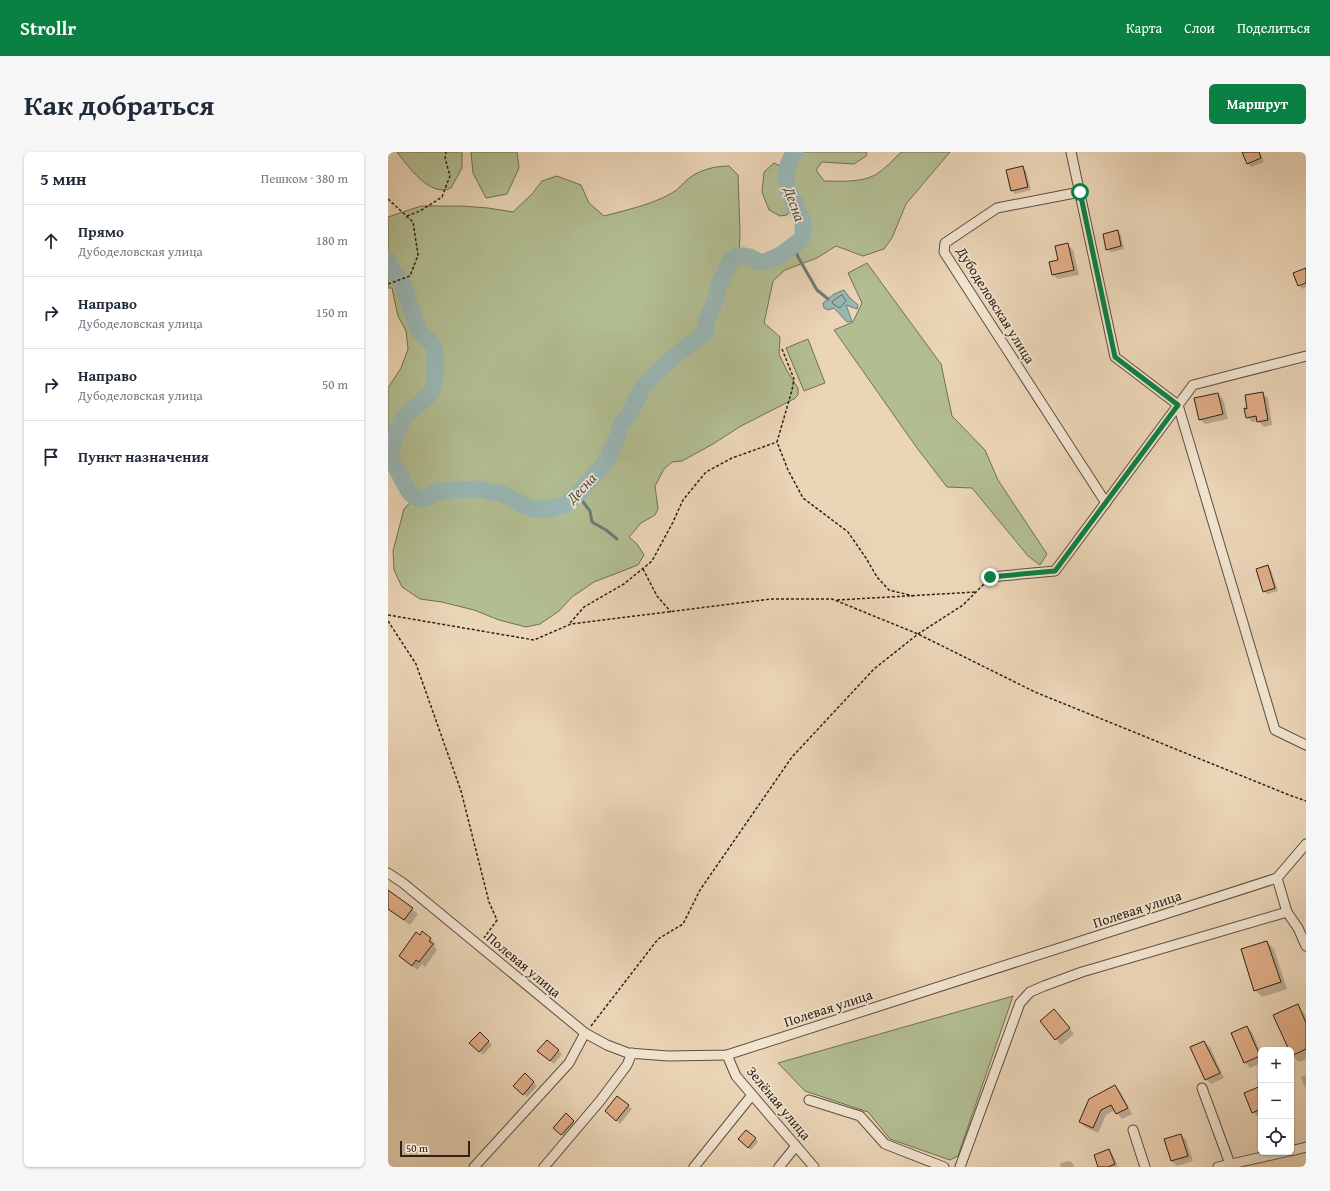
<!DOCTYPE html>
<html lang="ru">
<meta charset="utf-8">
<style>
body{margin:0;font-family:"Gentium Book Plus",serif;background:#f6f6f7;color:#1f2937}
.controls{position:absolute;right:12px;bottom:12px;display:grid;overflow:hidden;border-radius:6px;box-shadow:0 1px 3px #0004}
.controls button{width:36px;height:36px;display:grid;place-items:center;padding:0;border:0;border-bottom:1px solid #e0e1e3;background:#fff;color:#1f2937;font:20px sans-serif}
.scale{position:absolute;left:12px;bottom:10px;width:70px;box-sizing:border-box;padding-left:4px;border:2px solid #2e2117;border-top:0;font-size:11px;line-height:14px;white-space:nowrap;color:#2e2117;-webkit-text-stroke:3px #f2e4d0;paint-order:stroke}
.stop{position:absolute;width:12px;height:12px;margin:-9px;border:3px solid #0b8043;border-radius:50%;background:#fff}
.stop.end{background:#0b8043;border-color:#fff;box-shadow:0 1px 4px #0008}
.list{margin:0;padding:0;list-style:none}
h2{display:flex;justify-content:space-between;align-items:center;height:52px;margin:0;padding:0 16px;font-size:17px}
h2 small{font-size:13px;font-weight:400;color:#747a83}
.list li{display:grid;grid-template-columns:26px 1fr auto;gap:12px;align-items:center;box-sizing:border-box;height:72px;padding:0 16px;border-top:1px solid #e0e1e3}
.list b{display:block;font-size:15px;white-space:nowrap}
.list p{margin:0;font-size:13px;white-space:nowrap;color:#747a83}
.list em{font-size:13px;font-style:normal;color:#747a83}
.icon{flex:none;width:22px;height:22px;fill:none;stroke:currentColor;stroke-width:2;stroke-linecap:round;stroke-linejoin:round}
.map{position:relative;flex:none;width:918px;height:1015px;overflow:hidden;border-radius:6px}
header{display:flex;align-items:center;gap:24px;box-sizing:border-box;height:56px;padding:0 20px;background:#0b8043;color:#fff}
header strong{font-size:19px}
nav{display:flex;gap:22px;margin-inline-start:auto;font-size:14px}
.intro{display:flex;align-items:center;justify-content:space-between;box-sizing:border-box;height:96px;padding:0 24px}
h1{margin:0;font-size:28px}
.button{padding:10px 18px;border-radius:6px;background:#0b8043;color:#fff;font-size:14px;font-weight:700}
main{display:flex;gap:24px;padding:0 24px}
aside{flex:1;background:#fff;border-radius:6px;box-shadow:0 1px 3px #0004}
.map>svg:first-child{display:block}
</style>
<header>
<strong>Strollr</strong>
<nav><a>Карта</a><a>Слои</a><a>Поделиться</a></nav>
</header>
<div class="intro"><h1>Как добраться</h1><a class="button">Маршрут</a></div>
<main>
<aside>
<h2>5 мин<small>Пешком · 380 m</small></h2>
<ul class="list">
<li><svg class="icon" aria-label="ahead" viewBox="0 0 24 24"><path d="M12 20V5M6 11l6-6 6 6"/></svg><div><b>Прямо</b><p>Дубоделовская улица</p></div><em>180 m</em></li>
<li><svg class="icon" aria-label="right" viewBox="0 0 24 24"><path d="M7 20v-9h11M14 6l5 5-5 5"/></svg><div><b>Направо</b><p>Дубоделовская улица</p></div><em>150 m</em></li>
<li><svg class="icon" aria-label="right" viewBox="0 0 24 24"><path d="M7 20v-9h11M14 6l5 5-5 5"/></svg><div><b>Направо</b><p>Дубоделовская улица</p></div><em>50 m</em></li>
<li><svg class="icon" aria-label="arrive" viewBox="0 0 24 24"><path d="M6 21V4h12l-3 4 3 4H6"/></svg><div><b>Пункт назначения</b></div></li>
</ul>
</aside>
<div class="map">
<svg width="918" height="1015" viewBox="0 0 918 1015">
<rect width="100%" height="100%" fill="#ebd5b7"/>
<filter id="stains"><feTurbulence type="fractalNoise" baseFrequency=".005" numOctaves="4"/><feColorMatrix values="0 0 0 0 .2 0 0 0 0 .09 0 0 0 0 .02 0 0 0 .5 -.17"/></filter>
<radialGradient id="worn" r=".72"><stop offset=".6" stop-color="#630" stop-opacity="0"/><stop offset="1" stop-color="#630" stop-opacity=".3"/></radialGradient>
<g fill="#b2be92" stroke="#707054">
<path d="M9,0H74V16L63,36C61,37 57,38 54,38C36,37 19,13 9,0Z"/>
<polygon points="83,0 129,0 131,16 119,42 98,46 85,21"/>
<path d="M407,0H479L478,4L466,12L434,10L428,18L436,29C452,29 472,31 487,23C497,17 505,8 513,0H562L518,52L504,86L496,97L475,104L448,94L429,106L397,118L385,129L376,171L392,185L391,202L399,219L410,236V243L406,247L353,274L325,292L294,309L284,310L276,317L267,334L270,357L267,363L253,371L241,385L249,392L256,403L250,413L206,430L184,445L171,459L152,472L138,475L111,468L86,458L54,450L32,447L14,435L6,418L5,399L16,357L27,345L20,338L3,306L2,301L0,300V236L13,216L20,197L18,179L10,164L4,136H0V65L33,54H74L100,56L125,60L144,42L154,29L169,24L193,33L201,51L216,64C238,58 263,53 284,41C290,38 294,32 300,27C311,18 327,14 341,14L350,23L352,81L351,104C355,104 360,104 363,106C367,108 370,111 375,110C384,110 410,93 414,85C416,81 416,74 415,70C414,62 406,57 407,50C395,36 396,14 407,0Z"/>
<polygon points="386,11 394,15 396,39 404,52 399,63 392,64 381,58 374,40 376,20"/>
<polygon points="479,111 553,212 564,264 597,298 610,328 659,402 652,413 640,404 584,336 559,335 529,296 446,178 465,170 474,151 460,121"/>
<polygon points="420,187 437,231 416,239 398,196"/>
<polygon points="625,844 570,1004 562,1008 502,987 480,960 417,939 390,911"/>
</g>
<polygon fill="#99b7b5" stroke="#6e7b76" points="456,138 461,145 470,153 469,157 458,153 464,169 459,170 446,156 440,158 436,156 435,151 446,142"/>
<g fill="#0003">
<polygon points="855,0 872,0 876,10 863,15 860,11"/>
<polygon points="635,15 638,19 643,38 627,42 624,38"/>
<polygon points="730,80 733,83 736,97 723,100 719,97"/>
<polygon points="680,93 685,98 691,123 670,127 664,122"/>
<polygon points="918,132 918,135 914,137 912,134"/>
<polygon points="874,241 880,246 884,273 876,275 870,269 864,270 859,265 861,258"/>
<polygon points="830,242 835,247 840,267 817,272 812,267"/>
<polygon points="880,414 883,418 890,439 879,442 876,439"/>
<polygon points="0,739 30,762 22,773 0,757"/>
<polygon points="32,784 42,787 48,792 46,794 49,798 37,815 34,812 29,818 12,804"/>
<polygon points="879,790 886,797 899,837 874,845 867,838"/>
<polygon points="910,854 918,864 918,907 911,910 904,903 903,898 902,898"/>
<polygon points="671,864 686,882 673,893 653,869"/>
<polygon points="859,875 864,880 873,901 873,911 862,916 857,910"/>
<polygon points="92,881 104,893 95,903 83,891"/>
<polygon points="816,890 822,895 836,926 823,932 818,927"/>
<polygon points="170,899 174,902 166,912 154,903"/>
<polygon points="137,923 149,934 139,945 127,934"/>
<polygon points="918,923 918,938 913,925"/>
<polygon points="726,934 732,939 744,962 734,967 727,958 718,963 710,981 697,975 692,970"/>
<polygon points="873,935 873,964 870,965 865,960"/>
<polygon points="229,945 244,957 232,972 221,962"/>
<polygon points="185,969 189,973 177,986 170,979"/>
<polygon points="793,983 798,988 805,1009 789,1014 784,1009"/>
<polygon points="367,986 370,990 363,998 354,991"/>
<polygon points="721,998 724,1001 730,1015 711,1015"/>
<polygon points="682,1009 685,1012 686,1015 673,1015 672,1011"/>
</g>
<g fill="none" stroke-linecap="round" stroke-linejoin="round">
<polygon stroke="#646c66" stroke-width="1" points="454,143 458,149 452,156 445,152 444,150"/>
<g stroke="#6e7b76" stroke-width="3">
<polyline points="406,93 410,105 429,138 440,147"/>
<polyline points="193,339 195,350 202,359 204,370 218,378 229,387"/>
</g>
<path stroke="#99b7b5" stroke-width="17" d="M0,108L4,117L14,130L30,177C34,184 42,187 46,195C48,200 47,208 47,213C47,222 48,232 43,240C37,249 27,254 20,261C12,268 2,296 3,306L20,338L23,342L27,345L33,347L38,346L48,340L54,339L93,337L106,341H112L142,356L155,358L177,353L191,341L218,309L230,284L233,272L240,264L256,233L285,205L317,181L319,167L328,147L330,135L342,109L351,104H357L362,105L371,110H376L391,104L414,87L415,82V70L413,64L406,54L407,50C395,36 396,14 407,0"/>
</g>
<g fill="#e1ad87" stroke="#2e2117">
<polygon points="854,0 871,0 873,6 859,12"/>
<polygon points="635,14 640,35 623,39 618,18"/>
<polygon points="730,78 733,94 718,98 715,82"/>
<polygon points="680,91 686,118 664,123 661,110 670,108 667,94"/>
<polygon points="918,116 918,131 910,134 905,121"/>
<polygon points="875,240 880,268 869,270 868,264 858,266 856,256 859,257 857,243"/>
<polygon points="830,241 835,262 811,268 806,246"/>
<polygon points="880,413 887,436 875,440 868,417"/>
<polygon points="0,738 25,756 16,768 0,757"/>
<polygon points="34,779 43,786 41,789 45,792 31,810 28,808 24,814 11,804 28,780 32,783"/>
<polygon points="879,789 893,830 866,839 853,797"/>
<polygon points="910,852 918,871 918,897 903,904 903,898 901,898 885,863"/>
<polygon points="666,857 682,876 667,888 652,869"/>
<polygon points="859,874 872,904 856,911 843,881"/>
<polygon points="92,880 101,889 91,900 81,891"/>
<polygon points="159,888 171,898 162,909 149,899"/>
<polygon points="816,889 832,921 817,928 802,895"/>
<polygon points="137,921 146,930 135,943 125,934"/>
<polygon points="727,933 740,956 728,962 723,953 713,958 705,976 691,970 701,947"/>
<polygon points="873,934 873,957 864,961 856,941"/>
<polygon points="229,944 241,953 228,969 217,959"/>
<polygon points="178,961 186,969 173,983 165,976"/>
<polygon points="358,978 368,986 360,996 350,987"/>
<polygon points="793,982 800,1004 783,1009 776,987"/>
<polygon points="721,997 727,1012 720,1015 710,1015 706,1003"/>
</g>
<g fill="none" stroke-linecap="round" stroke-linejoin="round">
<g stroke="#5d4e3f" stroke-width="11">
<g id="minor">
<polyline points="683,0 727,205 790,253 887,578 918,593"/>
<polyline points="692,40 609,56 557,91 556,100 718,351"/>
<polyline points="602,425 667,419 805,233 918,204"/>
<polyline points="0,721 15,731 197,881 219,893 240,901 280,904 339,903 889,726 918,692"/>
<polyline points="889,726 899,760 910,776 918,794"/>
<polyline points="339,903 348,924 426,1015"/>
<polyline points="814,936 842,1012"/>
<polyline points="421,948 472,964 497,992 556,1015"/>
<polyline points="745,978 757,1015"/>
<polyline points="903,999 918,995"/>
<polyline points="86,1015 181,911 197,881"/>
<polyline points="156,1015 212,949 239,913 244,901"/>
<polyline points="306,1015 364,943"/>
<polyline points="391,1015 408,994"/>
<polyline points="572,1015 632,851 642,840 656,834 694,820 899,760"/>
<polyline points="830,1015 897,1000"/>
</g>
</g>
<g stroke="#2e2117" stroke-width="1.5" stroke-dasharray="3 2" stroke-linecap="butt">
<polyline points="0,47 25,70 30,103 22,124 0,132"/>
<polyline points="19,64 32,59 54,45 62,24 57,6 58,0"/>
<polyline points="394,197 406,227 404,238 389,290 400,318 415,346 460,380 478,406 489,425 501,438 525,444"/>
<polyline points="255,417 269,444 283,460"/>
<polyline points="449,448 588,440"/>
<polyline points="0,463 146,488 183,472 383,447 444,447 530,482 647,540 901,643 918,649"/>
<polyline points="0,469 28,512 73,639 101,750 109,768 96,786"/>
<polyline points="182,471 196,455 236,432 264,409 285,370 295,348 318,320 344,306 389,290"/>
<polyline points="203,874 270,787 295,772 312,738 404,605 486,517 530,482 575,453 596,432"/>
</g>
<use href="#minor" stroke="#f2e4d0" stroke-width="9"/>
</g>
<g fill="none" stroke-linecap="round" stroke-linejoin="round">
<polyline stroke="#0b8043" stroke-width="5" points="602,425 667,419 790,253 727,205 692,40"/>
</g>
<g text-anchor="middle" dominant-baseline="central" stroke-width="3.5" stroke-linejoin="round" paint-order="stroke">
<g font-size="14" fill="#2e2117" stroke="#f2e4d0">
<text transform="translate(608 153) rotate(58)">Дубоделовская улица</text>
<text transform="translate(749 757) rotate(-18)">Полевая улица</text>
<text transform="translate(136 813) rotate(40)">Полевая улица</text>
<text transform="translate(440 856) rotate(-18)">Полевая улица</text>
<text transform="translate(391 951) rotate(50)">Зелёная улица</text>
</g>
<g font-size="15" font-style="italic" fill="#4e4e46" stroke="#f2e4d0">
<text transform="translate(407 52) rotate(71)">Десна</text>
<text transform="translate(193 336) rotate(-46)">Десна</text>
</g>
</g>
<rect width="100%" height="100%" filter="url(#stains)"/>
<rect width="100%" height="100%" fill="url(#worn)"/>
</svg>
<div class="controls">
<button>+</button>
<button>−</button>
<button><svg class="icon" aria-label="locate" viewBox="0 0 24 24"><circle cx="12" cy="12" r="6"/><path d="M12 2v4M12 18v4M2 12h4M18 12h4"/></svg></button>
</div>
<div class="scale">50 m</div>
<div class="stop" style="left:692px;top:40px"></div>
<div class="stop end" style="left:602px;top:425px"></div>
</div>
</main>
